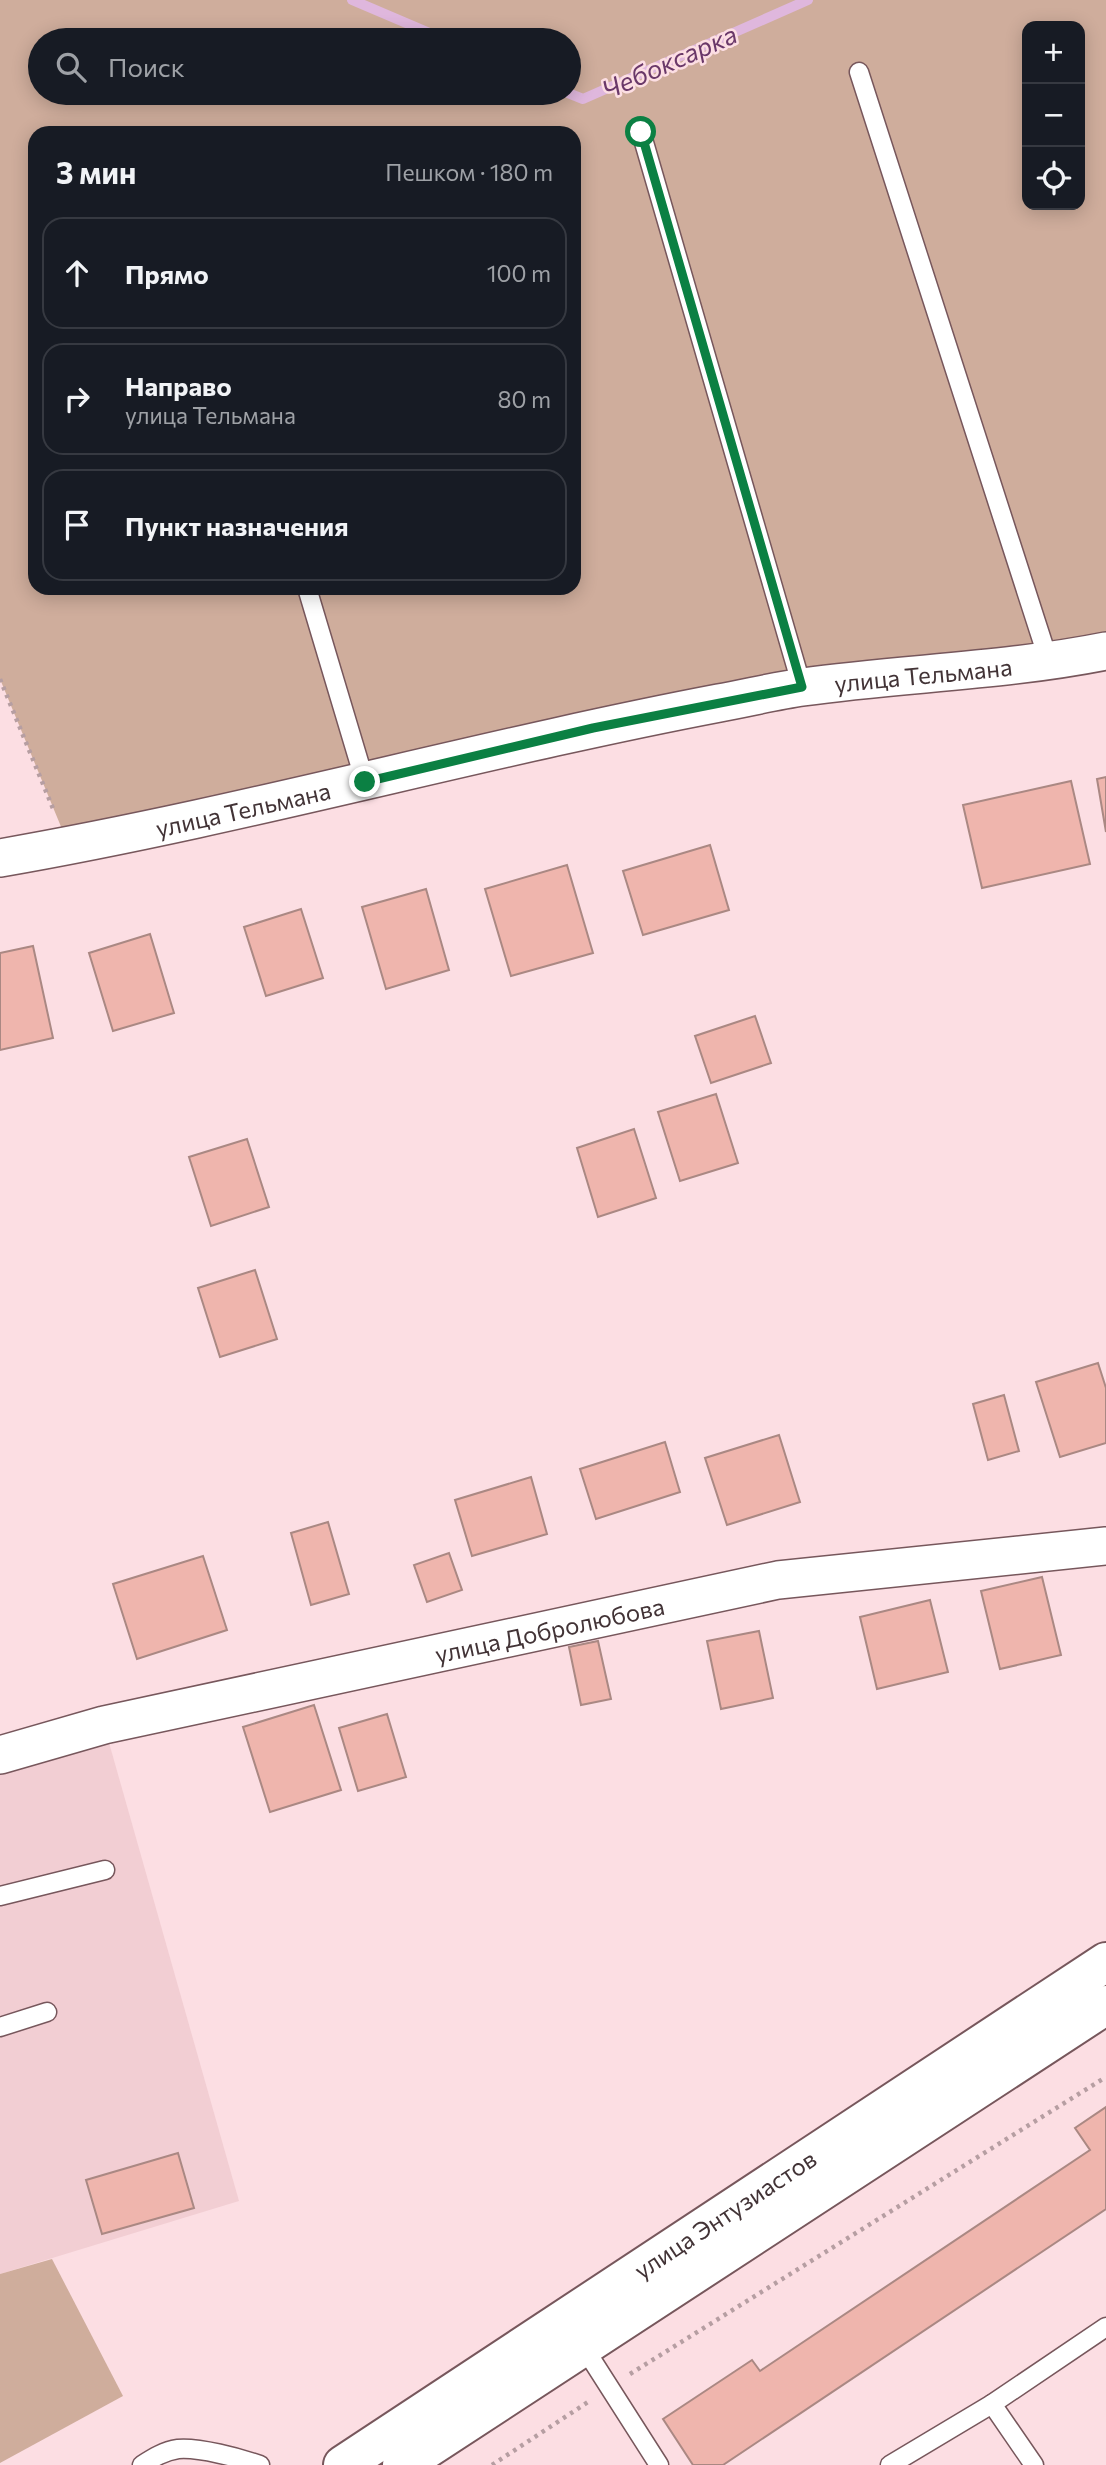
<!DOCTYPE html>
<html lang="ru">
<meta charset="utf-8">
<style>
body{margin:0;font-family:Commissioner,sans-serif;background:#242831;color:#f1f3f6}
.controls{position:absolute;right:21px;top:21px;display:grid;overflow:hidden;border-radius:14px;box-shadow:0 4px 18px #0003}
.controls button{width:63px;height:63px;display:grid;place-items:center;padding:0;border:0;border-bottom:2px solid #363941;background:#171b24;color:#f1f3f6;font:35px sans-serif}
.stop{position:absolute;width:21px;height:21px;margin:-16px;border:5px solid #0b8043;border-radius:50%;background:#fff}
.stop.end{background:#0b8043;border-color:#fff;box-shadow:0 2px 7px #0008}
.list{margin:0;padding:0;list-style:none}
h2{display:flex;justify-content:space-between;align-items:center;height:91px;margin:0;padding:0 28px;font-size:30px}
h2 small{font-size:23px;font-weight:400;color:#9ea1a6}
.list li{display:grid;grid-template-columns:46px 1fr auto;gap:21px;align-items:center;box-sizing:border-box;height:112px;margin:0 14px 14px;padding:0 14px;border:2px solid #363941;border-radius:21px}
.list b{display:block;font-size:26px;white-space:nowrap}
.list p{margin:0;font-size:23px;white-space:nowrap;color:#9ea1a6}
.list em{font-size:23px;font-style:normal;color:#9ea1a6}
.icon{flex:none;width:38px;height:38px;fill:none;stroke:currentColor;stroke-width:2;stroke-linecap:round;stroke-linejoin:round}
.map{position:relative;flex:none;width:1106px;height:2465px;overflow:hidden}
.search{position:absolute;background:#171b24;box-shadow:0 4px 18px #0003;left:28px;top:28px;width:553px;height:77px;display:flex;align-items:center;gap:18px;box-sizing:border-box;padding:0 24px;border-radius:38px;color:#9ea1a6;font-size:26px}
.panel{position:absolute;background:#171b24;box-shadow:0 4px 18px #0003;left:28px;top:126px;width:553px;height:469px;border-radius:21px}
.map>svg:first-child{display:block}
</style>
<div class="map">
<svg width="1106" height="2465" viewBox="0 0 1106 2465">
<rect width="100%" height="100%" fill="#fcdee3"/>
<polygon fill="#f2ced3" points="104,1725 239,2201 0,2274 0,1755"/>
<g fill="#cfad9c" fill-rule="evenodd">
<path d="M0,0H1106V651L802,687L69,846L0,679ZM1027,26H1080V205H1027ZM40,40H569V93H40ZM35,133H574V588H35Z"/>
<polygon points="52,2259 123,2396 0,2463 0,2274"/>
</g>
<g fill="none" stroke-linecap="round" stroke-linejoin="round">
<g stroke="#dfb7dd" stroke-width="10">
<polyline points="352,0 446,40"/>
<polyline points="568,93 583,99 808,0"/>
</g>
</g>
<g fill="#efb5ad" stroke="#aa8883" stroke-width="2">
<polygon points="1106,777 1106,832 1097,779"/>
<polygon points="1071,781 1090,864 982,888 963,805"/>
<polygon points="710,845 729,910 643,935 623,871"/>
<polygon points="567,865 593,953 511,976 485,889"/>
<polygon points="426,889 449,970 386,989 362,907"/>
<polygon points="301,909 323,978 266,996 244,927"/>
<polygon points="150,934 174,1013 113,1031 89,953"/>
<polygon points="33,946 53,1038 0,1050 0,953"/>
<polygon points="755,1016 771,1063 711,1083 695,1036"/>
<polygon points="716,1094 738,1163 680,1181 658,1112"/>
<polygon points="634,1129 656,1198 598,1217 577,1148"/>
<polygon points="247,1139 269,1207 211,1226 189,1157"/>
<polygon points="255,1270 277,1339 220,1357 198,1288"/>
<polygon points="1098,1363 1106,1388 1106,1443 1060,1457 1036,1382"/>
<polygon points="1004,1395 1019,1451 988,1460 973,1404"/>
<polygon points="779,1435 800,1502 727,1525 705,1458"/>
<polygon points="665,1442 680,1492 596,1519 580,1469"/>
<polygon points="531,1477 547,1534 472,1556 455,1500"/>
<polygon points="328,1522 349,1594 311,1605 291,1533"/>
<polygon points="449,1553 462,1590 427,1602 414,1565"/>
<polygon points="203,1556 227,1630 137,1659 113,1584"/>
<polygon points="1042,1577 1061,1655 1000,1669 981,1591"/>
<polygon points="930,1600 948,1672 877,1689 860,1617"/>
<polygon points="759,1631 773,1698 721,1709 707,1641"/>
<polygon points="598,1641 611,1699 581,1705 569,1647"/>
<polygon points="314,1705 341,1790 270,1812 243,1727"/>
<polygon points="387,1714 406,1777 358,1791 339,1728"/>
<polygon points="1106,2107 1106,2209 723,2465 693,2465 663,2419 752,2360 760,2371 1090,2150 1075,2128"/>
<polygon points="178,2153 194,2208 102,2234 86,2180"/>
</g>
<g fill="none" stroke-linecap="round" stroke-linejoin="round">
<g stroke="#77575c" stroke-width="21">
<g id="lane">
<polyline points="859,72 1049,662"/>
<polyline points="641,132 802,687"/>
<polyline points="307,588 365,782"/>
<polyline points="0,1896 105,1870"/>
<polyline points="0,2027 47,2012"/>
<polyline points="583,2346 659,2465"/>
<polyline points="992,2404 1034,2465"/>
<path d="M142,2465C153,2458 164,2451 178,2449C199,2447 239,2458 260,2465"/>
<polyline points="890,2465 992,2404 1106,2327"/>
</g>
</g>
<g stroke="#77575c" stroke-width="40">
<g id="street">
<path id="s1" d="M0,858C242,816 478,749 719,703C747,698 775,691 803,687C904,673 1006,671 1106,651"/>
<path id="s2" d="M0,1755L104,1725L778,1580L1106,1546"/>
</g>
</g>
<g stroke="#77575c" stroke-width="42">
<g id="secondary">
<path id="s3" d="M343,2465L1106,1962"/>
<polyline points="402,2465 1106,2005"/>
</g>
</g>
<g stroke="#b69ea2" stroke-width="4.5" stroke-dasharray="3.5 5" stroke-linecap="butt">
<polyline points="0,679 54,811"/>
<polyline points="630,2374 1106,2077"/>
<polyline points="492,2465 588,2402"/>
</g>
<use href="#lane" stroke="#fff" stroke-width="18"/>
<use href="#street" stroke="#fff" stroke-width="37"/>
<use href="#secondary" stroke="#fff" stroke-width="38"/>
</g>
<g fill="none" stroke-linecap="round" stroke-linejoin="round">
<polyline stroke="#0b8043" stroke-width="9" points="365,782 593,728 802,687 641,132"/>
</g>
<g text-anchor="middle" dominant-baseline="central" stroke-width="5" stroke-linejoin="round" paint-order="stroke">
<g font-size="24" fill="#423336" stroke="#fcdee3">
<text stroke="none"><textPath href="#s1" startOffset="942">улица Тельмана</textPath></text>
<text stroke="none"><textPath href="#s1" startOffset="248">улица Тельмана</textPath></text>
<text stroke="none"><textPath href="#s2" startOffset="564">улица Добролюбова</textPath></text>
<text stroke="none"><textPath href="#s3" startOffset="457">улица Энтузиастов</textPath></text>
</g>
<g font-size="26" font-style="italic" fill="#6a3869" stroke="#fcdee3">
<text transform="translate(669 61) rotate(-24)">Чебоксарка</text>
</g>
</g>
</svg>
<div class="controls">
<button>+</button>
<button>−</button>
<button><svg class="icon" aria-label="locate" viewBox="0 0 24 24"><circle cx="12" cy="12" r="6"/><path d="M12 2v4M12 18v4M2 12h4M18 12h4"/></svg></button>
</div>
<div class="stop" style="left:641px;top:132px"></div>
<div class="stop end" style="left:365px;top:782px"></div>
<div class="search"><svg class="icon" aria-label="search" viewBox="0 0 24 24"><circle cx="10" cy="10" r="6"/><path d="M15 15l6 6"/></svg>Поиск</div>
<section class="panel">
<h2>3 мин<small>Пешком · 180 m</small></h2>
<ul class="list">
<li><svg class="icon" aria-label="ahead" viewBox="0 0 24 24"><path d="M12 20V5M6 11l6-6 6 6"/></svg><div><b>Прямо</b></div><em>100 m</em></li>
<li><svg class="icon" aria-label="right" viewBox="0 0 24 24"><path d="M7 20v-9h11M14 6l5 5-5 5"/></svg><div><b>Направо</b><p>улица Тельмана</p></div><em>80 m</em></li>
<li><svg class="icon" aria-label="arrive" viewBox="0 0 24 24"><path d="M6 21V4h12l-3 4 3 4H6"/></svg><div><b>Пункт назначения</b></div></li>
</ul>
</section>
</div>
